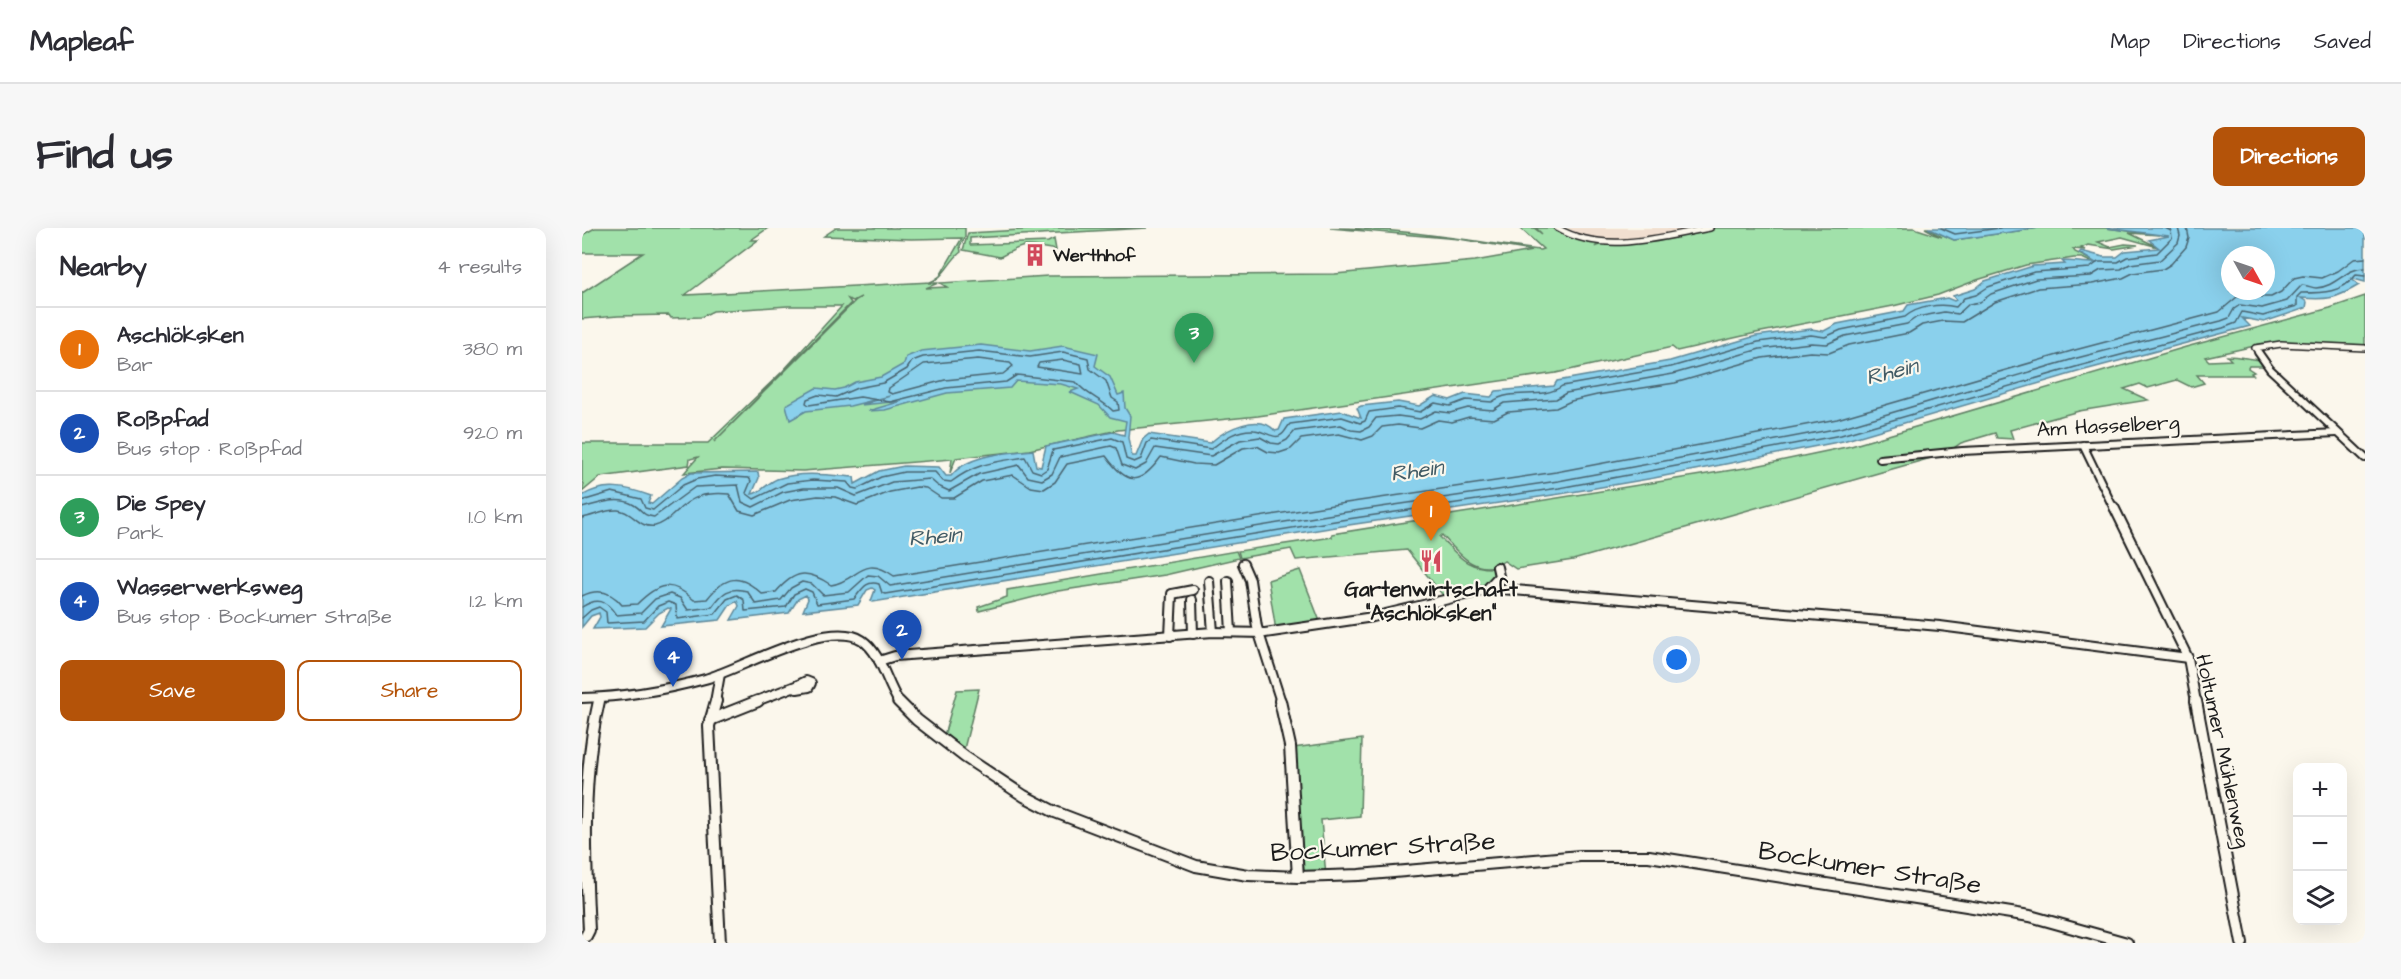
<!DOCTYPE html>
<meta charset="utf-8">
<style>
body{margin:0;font-family:"Architects Daughter",sans-serif;background:#f7f7f7;color:#2b2b33}
.controls{position:absolute;right:18px;bottom:18px;display:grid;overflow:hidden;border-radius:12px;box-shadow:0 6px 24px #0002}
.controls button{width:54px;height:54px;display:grid;place-items:center;padding:0;border:0;border-bottom:2px solid #e1e1e2;background:#fff;color:#2b2b33;font:30px sans-serif}
.compass{position:absolute;left:1639px;top:18px;width:54px;height:54px;border-radius:50%;background:#fff;box-shadow:0 6px 24px #0002;rotate:130deg}
.you{position:absolute;left:1095px;top:432px;width:21px;height:21px;margin:-15px;border:4px solid #fff;border-radius:50%;background:#1a73e8;box-shadow:0 0 0 9px #1a73e833}
.badge{display:grid;place-items:center;width:39px;height:39px;border-radius:50%;background:#b45309;color:#fff;font-size:20px;font-weight:700}
.pin{position:absolute;translate:-50% -50px;filter:drop-shadow(0 2px 3px #0008)}
.pin::after{content:'';position:absolute;top:32px;width:21px;height:18px;background:inherit;clip-path:polygon(0 0,100% 0,50% 100%)}
.list{margin:0;padding:0;list-style:none}
h2{display:flex;justify-content:space-between;align-items:center;height:78px;margin:0;padding:0 24px;font-size:26px}
h2 small{font-size:20px;font-weight:400;color:#7c7c81}
.list li{display:grid;grid-template-columns:39px 1fr auto;gap:18px;align-items:center;box-sizing:border-box;height:84px;padding:0 24px;border-top:2px solid #e1e1e2}
.list b{display:block;font-size:22px;white-space:nowrap}
.list p{margin:0;font-size:20px;white-space:nowrap;color:#7c7c81}
.list em{font-size:20px;font-style:normal;color:#7c7c81}
.actions{display:flex;gap:12px;padding:18px 24px}
.actions a{flex:1;padding:14px 0;border:2px solid #b45309;border-radius:12px;text-align:center;font-size:21px;color:#b45309}
.actions .main{background:#b45309;color:#fff}
.icon{flex:none;width:33px;height:33px;fill:none;stroke:currentColor;stroke-width:2;stroke-linecap:round;stroke-linejoin:round}
.map{position:relative;flex:none;width:1783px;height:715px;overflow:hidden;border-radius:12px}
header{display:flex;align-items:center;gap:36px;box-sizing:border-box;height:84px;padding:0 30px;background:#fff;border-bottom:2px solid #e1e1e2}
header strong{font-size:28px}
nav{display:flex;gap:33px;margin-inline-start:auto;font-size:21px}
.intro{display:flex;align-items:center;justify-content:space-between;box-sizing:border-box;height:144px;padding:0 36px}
h1{margin:0;font-size:42px}
.button{padding:15px 27px;border-radius:12px;background:#b45309;color:#fff;font-size:21px;font-weight:700}
main{display:flex;gap:36px;padding:0 36px}
aside{flex:1;background:#fff;border-radius:12px;box-shadow:0 6px 24px #0002}
.map>svg:first-child{display:block}
</style>
<header>
<strong>Mapleaf</strong>
<nav><a>Map</a><a>Directions</a><a>Saved</a></nav>
</header>
<div class="intro"><h1>Find us</h1><a class="button">Directions</a></div>
<main>
<aside>
<h2>Nearby<small>4 results</small></h2>
<ul class="list">
<li><span class="badge" style="background:#e8710a">1</span><div><b>Aschlöksken</b><p>Bar</p></div><em>380 m</em></li>
<li><span class="badge" style="background:#1a4fb4">2</span><div><b>Roßpfad</b><p>Bus stop · Roßpfad</p></div><em>920 m</em></li>
<li><span class="badge" style="background:#2e9e5b">3</span><div><b>Die Spey</b><p>Park</p></div><em>1.0 km</em></li>
<li><span class="badge" style="background:#1a4fb4">4</span><div><b>Wasserwerksweg</b><p>Bus stop · Bockumer Straße</p></div><em>1.2 km</em></li>
</ul>
<div class="actions"><a class="main">Save</a><a>Share</a></div>
</aside>
<div class="map">
<svg width="1783" height="715" viewBox="0 0 1783 715">
<rect width="100%" height="100%" fill="#fbf7ec"/>
<filter id="ink" filterUnits="userSpaceOnUse"><feTurbulence type="fractalNoise" baseFrequency=".0167" numOctaves="2"/><feDisplacementMap in="SourceGraphic" scale="12" xChannelSelector="R" yChannelSelector="G"/><feConvolveMatrix kernelMatrix="1 2 1 2 8 2 1 2 1" color-interpolation-filters="sRGB"/></filter>
<g filter="url(#ink)">
<polygon fill="#f1dfd0" points="985,0 1122,0 1034,13 1004,9"/>
<g fill="#a1e1aa" stroke="#5e7e63" stroke-width="1.5" fill-rule="evenodd">
<path d="M13,0H186L169,12H176L103,67L349,54L358,48L380,10L329,11L242,8L254,0H383V9L378,18L379,24C366,34 363,50 346,55H356L344,60L365,59L358,55L466,48L753,46L893,33L950,23L877,11L748,0C821,0 887,13 958,22L961,21L938,0H952L960,6L954,0H973L991,10L1016,16L1013,19L1021,16H1038L1133,0H1332L1360,9L1343,0H1346L1372,12L1457,0H1524L1577,7L1547,5L1576,19L1540,9L1516,14L1528,19L1543,16L1556,17L1532,21L1506,17L1499,20L1503,22L1491,21L1493,24L1515,35L1513,36L1500,30H1492L1444,37L1395,52L1356,67L1311,78L1174,105L1095,123L1090,119L974,145L676,188L536,202L447,222L374,230L368,245L370,231L221,243L140,241L102,245L116,229L108,231L107,237L18,249L0,264L2,256L0,253V215H126L201,143L260,78H206L131,83L119,89L89,90L87,87L36,88L0,91V65L61,25H0V7ZM279,69L274,72L132,214L269,75L266,71L271,73Z"/>
<path d="M473,0H565L388,10V17L466,14L472,11L474,22C444,16 443,15 418,29L381,22L386,5Z"/>
<path d="M1783,68V119L1698,115L1668,119L1623,129L1627,133L1649,132L1645,128C1659,128 1669,132 1682,132L1686,138H1667L1666,140L1672,144L1669,145L1671,147H1615L1622,155L1609,159L1595,152L1566,160L1558,156L1542,161L1566,172L1497,183L1428,202L1431,211L1415,210L1413,205L1379,215L1363,226L991,332L934,341L922,333C896,351 876,325 860,307L858,309C877,328 884,341 913,340V351L905,359L863,370L825,322L714,332L709,321L658,330L656,323L750,309V306L1169,239L1269,218L1604,119L1748,80Z"/>
<polygon points="654,323 657,330 583,347 476,363 397,383 396,379 425,369 425,362"/>
<polygon points="718,342 739,396 694,403 686,352"/>
<polygon points="397,461 381,525 361,511 375,462"/>
<polygon points="780,511 778,588 739,592 744,648 721,645 719,643 711,520"/>
</g>
<g fill="#8ad0ec" stroke="#5e8899" stroke-width="1.5" fill-rule="evenodd">
<polygon points="1346,0 1457,0 1372,12"/>
<path d="M1524,0H1783V54L1768,50L1777,57C1754,71 1745,72 1719,70L1725,74L1724,80L1682,94L1660,90L1668,98L1499,143L1261,213L1072,250L978,266L760,298L291,374L289,373L293,362L290,360L285,362L276,377L221,383L226,371L224,367L216,371L207,385L149,392L157,378L155,373L148,377L138,392L79,398L89,381L86,380L77,385L63,399L11,401L18,389L17,385L9,388L0,399V268C22,254 45,259 69,268L66,275L70,276L100,250L109,245L176,244L177,250L170,266C180,264 185,255 195,251C219,243 248,247 272,249L273,256L297,243L322,238L357,239L364,248H369C386,226 425,225 451,222L454,238L459,239L464,218L531,204L542,207L544,193L528,189L517,177L488,164L496,161L479,156L434,153L428,160L365,165L303,182L286,183L320,173L279,177L308,168L268,178L224,183L208,192L204,177L234,160L253,162L262,160L273,154L299,149L322,136L324,129L339,123L399,117L448,123L481,118L516,126L513,138L528,149L536,167L542,165L543,180L548,188L546,210L550,228H554L561,211L567,206L628,215C643,201 678,184 693,203L697,202L702,191L760,183L779,190L775,180L779,178L816,174L837,178L853,168L868,172L883,166L909,169L914,163L972,158L975,153L1088,133L1174,108L1229,101L1242,103L1255,96L1322,83L1326,77L1365,70L1372,73L1374,72L1371,68L1393,61L1403,53L1451,38L1483,36L1480,33C1491,33 1503,35 1514,35L1497,25L1499,23L1522,29H1535L1543,23L1577,20L1567,12L1587,8ZM1648,27H1684V63H1648Z"/>
</g>
<g fill="none" stroke-linecap="round" stroke-linejoin="round">
<g stroke="#48646f" stroke-width="1.5">
<polyline points="1359,0 1373,6 1418,0"/>
<path d="M397,123L448,129L481,124L506,130L508,141L524,153L530,170L536,174L537,182L531,183C519,171 504,167 494,154L435,147L424,154L364,160L308,174L278,169L227,177L224,175L225,171L236,167L254,169L275,160L301,155L325,141L330,133L341,129Z"/>
<polygon points="396,131 428,135 431,138 421,146 363,152 310,166 306,164 307,160 342,136"/>
<polygon points="481,132 499,136 501,146 455,139 457,135"/>
<path d="M0,273L30,264L59,271L63,280L71,282L101,257L115,251L133,248L167,250L169,253L164,265L172,271L205,255L231,252L265,254L270,260L275,261L299,249L322,244H353L361,253L369,254C394,235 413,234 443,229L450,242L459,245L465,241L471,222L530,210L540,214L544,231L552,234L559,231L565,215L569,212L629,221C642,211 654,201 672,202C680,202 693,212 699,207C703,205 705,199 708,196L760,189L778,195L783,193L787,184L816,180L838,184L853,175L868,178L884,172L910,174C930,159 960,173 980,158L1089,139L1176,114L1229,107L1243,109L1259,102L1323,89C1336,78 1358,75 1374,79L1382,70L1394,67L1406,59L1452,44L1508,40L1516,34H1536L1545,29L1575,25L1590,10L1589,3L1583,0"/>
<path d="M0,280C16,276 36,267 52,277C62,283 59,287 72,289L113,259L156,257L160,274L171,279L201,264L222,260H256L274,268L310,254L348,251L356,258L367,263L397,246L437,237L446,249L460,252L470,246L478,229L529,218L534,220L540,237L553,242L564,236L573,220L629,228L658,212L678,209L689,215L697,216L705,212L713,203L759,197L769,202L779,203L787,199L794,190L816,188L838,191L854,183L868,185L886,180L911,182L922,175L974,171L984,165L1091,146L1178,121L1229,115L1245,116L1263,108L1325,96L1335,89L1362,84L1376,86L1387,76L1398,74L1409,66L1454,51L1509,48L1519,42L1539,41L1548,36L1578,32L1596,15L1598,8L1596,0"/>
<path d="M0,290C12,288 24,281 36,282C51,283 57,301 73,298C81,296 87,291 93,285C110,268 123,264 147,266L157,283L172,287L208,272L236,268L253,269L275,277L308,264L335,259L344,260L359,270H372L400,253L431,247L449,259L462,261L473,254L485,236L524,228C545,257 557,259 579,229L612,236L632,237L661,220L675,218L686,224L697,225L709,221L719,211L757,206L780,212L791,208L800,199L816,197L838,200L856,192L870,194L887,189L912,191L926,184L974,180L989,173L1015,167L1093,155L1180,130L1228,124L1247,125L1267,117L1327,105L1340,97L1361,93L1380,94L1413,74L1456,60L1510,56L1541,50L1551,45L1581,41L1589,36L1604,19L1607,10L1605,0"/>
<path d="M0,368C16,360 29,363 40,377L55,376C76,355 89,351 112,372L125,371C144,347 158,345 180,366L194,364C213,342 225,341 249,357C276,353 280,325 312,348L757,276L974,244L1255,191L1493,122L1637,84L1655,69H1689L1699,64L1712,50L1721,48L1740,50L1756,43L1772,31L1783,30"/>
<path d="M0,379C15,369 25,372 34,387L59,385L73,371L88,366L98,370L106,382L130,379C140,365 147,358 165,363L174,376L199,372L209,360L220,354L230,356L241,367L267,364L286,347L296,348L308,358L758,285L976,253L1258,200L1495,130L1639,93L1647,90L1652,81L1658,77L1680,80L1705,73L1720,57C1725,57 1730,60 1734,60C1755,59 1763,40 1783,40"/>
<path d="M0,390L9,382L17,379L24,384L25,395L62,393L76,378L86,374L94,377L95,391L133,386L145,371L155,367L162,372L163,383L204,379L212,366L223,361L230,364L235,376L272,371C280,362 283,352 297,356L300,365L303,366L759,292L977,260L1259,207L1497,138L1641,100L1654,95L1660,84L1681,88L1715,78V69L1719,65C1741,65 1760,65 1774,47L1783,48"/>
</g>
<g stroke="#1c1c1c" stroke-width="8">
<g id="minor-far3">
<path d="M975,0C1022,27 1078,9 1128,0"/>
<polyline points="1677,125 1673,120 1699,116 1783,120"/>
</g>
</g>
<g stroke="#1c1c1c" stroke-width="10">
<g id="minor-far2">
<polyline points="1676,124 1688,141 1783,230"/>
<polyline points="1501,217 1532,281"/>
<polyline points="1298,231 1380,223 1755,205"/>
</g>
</g>
<g stroke="#1c1c1c" stroke-width="12">
<g id="minor-far1">
<polyline points="1532,279 1606,430 1614,474"/>
<polyline points="661,336 668,352 675,399 699,474"/>
<polyline points="627,353 631,404"/>
<polyline points="646,353 649,404"/>
<polyline points="908,360 1358,398 1606,430"/>
<polyline points="610,372 611,406"/>
<polyline points="588,408 590,366 611,362"/>
<polyline points="297,433 313,428 631,404 683,405 791,389 904,362 917,348 915,339"/>
<polygon points="224,453 229,455 227,459 215,461 216,457"/>
<path d="M0,470C41,469 83,462 123,451C159,441 246,390 280,412C300,426 304,455 317,474"/>
<polyline points="17,474 18,470"/>
<polyline points="133,474 138,446"/>
<polyline points="172,474 216,457"/>
</g>
</g>
<g stroke="#1c1c1c" stroke-width="14">
<g id="minor">
<polyline points="134,473 127,498 138,715"/>
<polyline points="316,473 335,492 383,529 442,568 473,584 614,638 666,647 716,649 777,647 998,628 1067,628 1448,688 1545,715"/>
<polyline points="698,473 708,518 716,649"/>
<polyline points="1614,473 1660,715"/>
<polyline points="128,492 176,473"/>
<path d="M4,708L7,702C3,627 0,546 17,473"/>
</g>
</g>
<use href="#minor-far3" stroke="#fbf7ec" stroke-width="5"/>
<use href="#minor-far2" stroke="#fbf7ec" stroke-width="6"/>
<use href="#minor-far1" stroke="#fbf7ec" stroke-width="8"/>
<use href="#minor" stroke="#fbf7ec" stroke-width="10"/>
</g>
</g>
<defs>
<g id="building-bare" transform="scale(1.8)"><path d="M-4-6H4V6H1V3H-1V6H-4ZM-2.5-4.3h1.7v1.8h-1.7ZM.8-4.3h1.7v1.8H.8ZM-2.5-1h1.7V.8h-1.7ZM.8-1h1.7V.8H.8Z" fill="#d1495b" stroke="#fbf7ec" stroke-width="2.5" paint-order="stroke"/></g>
<g id="restaurant-bare" transform="scale(1.8)"><path d="M-5-6h1v4h1v-4h1v4h1v-4h1v5L-1.5 .5V6h-2V.5L-5-1ZM5-6V6H3V1.5H1.5Q1.5-4 5-6Z" fill="#d1495b" stroke="#fbf7ec" stroke-width="2.5" paint-order="stroke"/></g>
</defs>
<g fill-rule="evenodd">
<use href="#building-bare" x="453" y="27"/>
<use href="#restaurant-bare" x="849" y="333"/>
</g>
<g text-anchor="middle" dominant-baseline="central" stroke-width="4.5" stroke-linejoin="round" paint-order="stroke">
<g font-size="18" font-weight="bold" fill="#1c1c1c" stroke="#fbf7ec" text-anchor="start">
<text x="471" y="27">Werthhof</text>
</g>
<g font-size="21" fill="#1c1c1c" stroke="#fbf7ec">
<text transform="translate(1526 198) rotate(-3)">Am Hasselberg</text>
<text transform="translate(1641 523) rotate(78)">Holtumer Mühlenweg</text>
</g>
<g font-size="21" font-weight="bold" fill="#1c1c1c" stroke="#fbf7ec">
<text x="849" y="361">Gartenwirtschaft<tspan x="849" dy="24">"Aschlöksken"</tspan></text>
</g>
<g font-size="22" font-style="italic" fill="#425b65" stroke="#fbf7ec">
<text transform="translate(1310 144) rotate(-14)">Rhein</text>
<text transform="translate(835 243) rotate(-8)">Rhein</text>
<text transform="translate(353 309) rotate(-5)">Rhein</text>
</g>
<g font-size="26" fill="#1c1c1c" stroke="#fbf7ec">
<text transform="translate(801 619) rotate(-3)">Bockumer Straße</text>
<text transform="translate(1288 640) rotate(9)">Bockumer Straße</text>
</g>
</g>
</svg>
<div class="controls">
<button>+</button>
<button>−</button>
<button><svg class="icon" aria-label="layers" viewBox="0 0 24 24"><path d="M12 4l9 5-9 5-9-5zM3 14l9 5 9-5"/></svg></button>
</div>
<svg class="compass" viewBox="-18 -18 36 36"><path d="M0-13l5 13h-10z" fill="#e53935"/><path d="M0 13l5-13h-10z" fill="#7c7c81"/></svg>
<div class="you"></div>
<div class="pin badge" style="left:849px;top:313px;background:#e8710a">1</div>
<div class="pin badge" style="left:320px;top:432px;background:#1a4fb4">2</div>
<div class="pin badge" style="left:612px;top:135px;background:#2e9e5b">3</div>
<div class="pin badge" style="left:91px;top:459px;background:#1a4fb4">4</div>
</div>
</main>
